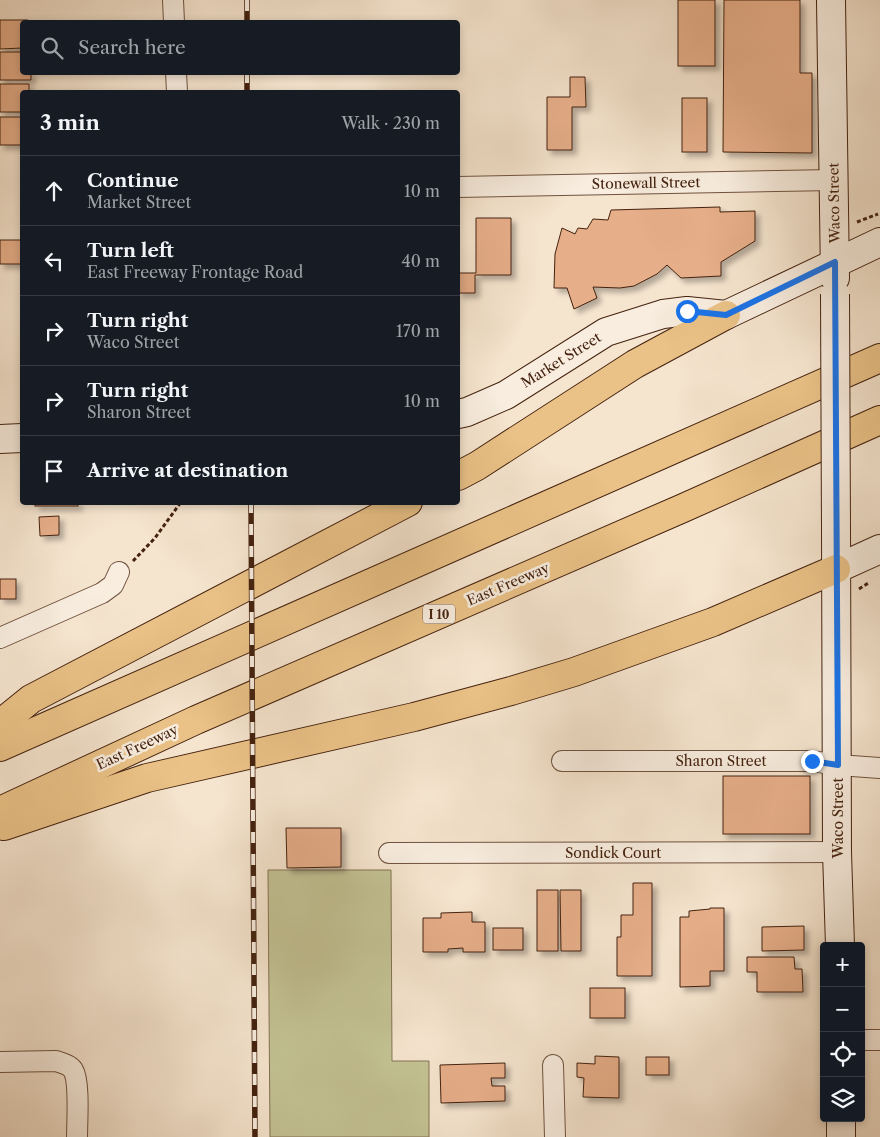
<!DOCTYPE html>
<meta charset="utf-8">
<style>
body{margin:0;font-family:"Libre Caslon Text",serif;background:#242831;color:#f1f3f6}
.controls{position:absolute;right:15px;bottom:15px;display:grid;overflow:hidden;border-radius:5px;box-shadow:0 2px 8px #0003}
.controls button{width:45px;height:45px;display:grid;place-items:center;padding:0;border:0;border-bottom:1px solid #363941;background:#171b24;color:#f1f3f6;font:25px sans-serif}
.stop{position:absolute;width:15px;height:15px;margin:-11px;border:4px solid #1a73e8;border-radius:50%;background:#fff}
.stop.end{background:#1a73e8;border-color:#fff;box-shadow:0 1px 5px #0008}
.list{margin:0;padding:0;list-style:none}
h2{display:flex;justify-content:space-between;align-items:center;height:65px;margin:0;padding:0 20px;font-size:21px}
h2 small{font-size:16px;font-weight:400;color:#9ea1a6}
.list li{display:grid;grid-template-columns:32px 1fr auto;gap:15px;align-items:center;box-sizing:border-box;height:70px;padding:0 20px;border-top:1px solid #363941}
.list b{display:block;font-size:19px;white-space:nowrap}
.list p{margin:0;font-size:16px;white-space:nowrap;color:#9ea1a6}
.list em{font-size:16px;font-style:normal;color:#9ea1a6}
.icon{flex:none;width:28px;height:28px;fill:none;stroke:currentColor;stroke-width:2;stroke-linecap:round;stroke-linejoin:round}
.map{position:relative;flex:none;width:880px;height:1137px;overflow:hidden}
.search{position:absolute;background:#171b24;box-shadow:0 2px 8px #0003;left:20px;top:20px;width:440px;height:55px;display:flex;align-items:center;gap:12px;box-sizing:border-box;padding:0 18px;border-radius:5px;color:#9ea1a6;font-size:19px}
.panel{position:absolute;background:#171b24;box-shadow:0 2px 8px #0003;left:20px;top:90px;width:440px;height:415px;border-radius:5px}
.map>svg:first-child{display:block}
</style>
<div class="map">
<svg width="880" height="1137" viewBox="0 0 880 1137">
<defs>
<filter id="shadow"><feDropShadow dx="4.5" dy="4.5" stdDeviation="2.5" flood-color="#0004"/></filter>
</defs>
<rect width="100%" height="100%" fill="#f5e4ce"/>
<filter id="stains"><feTurbulence type="fractalNoise" baseFrequency=".004" numOctaves="4"/><feColorMatrix values="0 0 0 0 .2 0 0 0 0 .09 0 0 0 0 .02 0 0 0 .5 -.17"/></filter>
<radialGradient id="worn" r=".72"><stop offset=".6" stop-color="#630" stop-opacity="0"/><stop offset="1" stop-color="#630" stop-opacity=".3"/></radialGradient>
<polygon fill="#c3c294" stroke="#847252" points="268,870 391,870 392,1061 429,1061 429,1137 270,1137"/>
<g fill="#e6ae89" stroke="#44220f" filter="url(#shadow)">
<rect x="678" y="0" width="37" height="66"/>
<polygon points="724,0 800,0 800,73 812,73 812,153 723,152"/>
<polygon points="0,20 28,20 28,22 22,22 22,48 0,49"/>
<polygon points="0,52 22,52 22,72 31,72 31,80 0,80"/>
<polygon points="570,77 585,77 586,107 572,107 572,150 547,150 547,97 570,97"/>
<polygon points="0,84 29,84 29,92 22,92 22,112 0,112"/>
<rect x="682" y="98" width="25" height="54"/>
<rect x="0" y="117" width="22" height="28"/>
<polygon points="720,207 720,212 755,211 755,241 721,262 721,276 681,278 667,265 657,274 634,286 620,288 593,287 597,298 574,309 567,288 554,288 555,254 562,228 575,234 578,228 587,229 593,219 608,220 611,210"/>
<polygon points="476,218 511,218 511,275 475,275 475,293 458,293 458,273 476,273"/>
<rect x="0" y="240" width="22" height="24"/>
<rect x="35" y="502" width="43" height="4"/>
<polygon points="59,516 59,535 40,536 39,517"/>
<rect x="0" y="579" width="16" height="20"/>
<rect x="723" y="776" width="87" height="58"/>
<polygon points="286,828 341,828 341,867 287,868"/>
<polygon points="633,883 652,883 652,976 617,976 617,937 621,937 621,915 633,915"/>
<rect x="537" y="890" width="21" height="61"/>
<polygon points="560,890 581,890 581,951 561,951"/>
<polygon points="710,908 724,908 724,971 710,971 710,986 680,987 680,917 689,917 689,911 710,909"/>
<polygon points="472,912 472,922 485,922 485,952 463,952 463,948 448,949 448,952 423,952 423,918 441,918 441,913"/>
<polygon points="804,926 804,950 762,951 762,927"/>
<rect x="493" y="928" width="30" height="22"/>
<polygon points="747,957 794,957 795,969 802,969 803,992 757,992 757,972 747,972"/>
<rect x="590" y="988" width="35" height="30"/>
<polygon points="595,1056 619,1057 619,1098 583,1097 584,1078 577,1077 577,1063 595,1064"/>
<rect x="646" y="1057" width="23" height="18"/>
<polygon points="505,1063 505,1078 491,1078 492,1086 505,1086 505,1101 441,1103 440,1065"/>
</g>
<g fill="none" stroke-linecap="round" stroke-linejoin="round">
<g stroke="#70523f" stroke-width="22">
<g id="street">
<polyline points="173,0 174,22"/>
<polyline points="176,72 177,92"/>
<polyline points="458,187 834,180"/>
<polyline points="0,638 102,593 113,585 119,572"/>
<polyline points="562,761 812,761 838,765 880,768"/>
<polyline points="389,853 837,852"/>
<polyline points="861,1040 880,1040"/>
<path d="M0,1062L56,1061C62,1063 70,1065 73,1070C80,1081 77,1123 77,1137"/>
<polyline points="553,1065 555,1137"/>
</g>
</g>
<g stroke="#44220f" stroke-width="30">
<g id="secondary">
<polyline points="831,0 835,278"/>
<polyline points="458,414 467,412 506,395 606,332 663,314 687,311 726,315 880,242"/>
<polyline points="0,439 22,438"/>
<polyline points="836,530 837,852 840,946"/>
<polyline points="836,569 880,549"/>
<polyline points="841,1137 841,1118"/>
</g>
</g>
<g stroke="#44220f" stroke-width="30">
<g id="highway">
<polyline points="458,476 477,466 635,364 726,315"/>
<polyline points="0,724 31,699 408,502"/>
<polyline points="0,747 880,358"/>
<polyline points="0,811 196,720 681,509 880,420"/>
<polyline points="4,826 147,778 414,717 511,691 574,672 713,622 836,569"/>
</g>
</g>
<g stroke="#44220f" stroke-width="3" stroke-dasharray="4 2.5" stroke-linecap="butt">
<polyline points="857,222 878,214"/>
<polyline points="133,561 155,538 181,502"/>
<polyline points="859,589 870,582"/>
</g>
<use href="#street" stroke="#f8eddf" stroke-width="20"/>
<use href="#secondary" stroke="#f8eddf" stroke-width="28"/>
<use href="#highway" stroke="#eac287" stroke-width="28"/>
<g stroke="#44220f" stroke-width="5.5">
<g id="rail">
<polyline points="247,0 247,22"/>
<polyline points="247,72 247,92"/>
<polyline points="251,502 255,1137"/>
</g>
</g>
<use href="#rail" stroke="#f8eddf" stroke-width="4" stroke-dasharray="11" stroke-linecap="butt"/>
<g stroke="#44220f" stroke-width="30" stroke-linecap="butt">
<polyline id="secondary-bridge" points="835,294 836,530"/>
</g>
<use href="#secondary-bridge" stroke="#f8eddf" stroke-width="28"/>
</g>
<g fill="none" stroke-linecap="round" stroke-linejoin="round">
<polyline stroke="#1a73e8" stroke-width="6" points="687,311 726,315 835,262 838,765 812,761"/>
</g>
<g text-anchor="middle" dominant-baseline="central" stroke-width="5" stroke-linejoin="round" paint-order="stroke">
<rect fill="#f8eddf" stroke="#7a5f4d" stroke-width="1" x="423" y="604.5" width="32" height="19" rx="4"/>
<g font-size="12" font-weight="bold" fill="#44220f">
<text x="439" y="614">I 10</text>
</g>
<g font-size="14" fill="#44220f" stroke="#f8eddf">
<text transform="translate(646 183) rotate(-1)">Stonewall Street</text>
<text transform="translate(834 203) rotate(-91)">Waco Street</text>
<text transform="translate(561 360) rotate(-32)">Market Street</text>
<text transform="translate(508 584) rotate(-23)">East Freeway</text>
<text transform="translate(137 747) rotate(-25)">East Freeway</text>
<text x="721" y="761">Sharon Street</text>
<text transform="translate(838 818) rotate(-90)">Waco Street</text>
<text x="613" y="853">Sondick Court</text>
</g>
</g>
<rect width="100%" height="100%" filter="url(#stains)"/>
<rect width="100%" height="100%" fill="url(#worn)"/>
</svg>
<div class="controls">
<button>+</button>
<button>−</button>
<button><svg class="icon" aria-label="locate" viewBox="0 0 24 24"><circle cx="12" cy="12" r="6"/><path d="M12 2v4M12 18v4M2 12h4M18 12h4"/></svg></button>
<button><svg class="icon" aria-label="layers" viewBox="0 0 24 24"><path d="M12 4l9 5-9 5-9-5zM3 14l9 5 9-5"/></svg></button>
</div>
<div class="stop" style="left:687px;top:311px"></div>
<div class="stop end" style="left:812px;top:761px"></div>
<div class="search"><svg class="icon" aria-label="search" viewBox="0 0 24 24"><circle cx="10" cy="10" r="6"/><path d="M15 15l6 6"/></svg>Search here</div>
<section class="panel">
<h2>3 min<small>Walk · 230 m</small></h2>
<ul class="list">
<li><svg class="icon" aria-label="ahead" viewBox="0 0 24 24"><path d="M12 20V5M6 11l6-6 6 6"/></svg><div><b>Continue</b><p>Market Street</p></div><em>10 m</em></li>
<li><svg class="icon" aria-label="left" viewBox="0 0 24 24"><path d="M17 20v-9H6M10 6l-5 5 5 5"/></svg><div><b>Turn left</b><p>East Freeway Frontage Road</p></div><em>40 m</em></li>
<li><svg class="icon" aria-label="right" viewBox="0 0 24 24"><path d="M7 20v-9h11M14 6l5 5-5 5"/></svg><div><b>Turn right</b><p>Waco Street</p></div><em>170 m</em></li>
<li><svg class="icon" aria-label="right" viewBox="0 0 24 24"><path d="M7 20v-9h11M14 6l5 5-5 5"/></svg><div><b>Turn right</b><p>Sharon Street</p></div><em>10 m</em></li>
<li><svg class="icon" aria-label="arrive" viewBox="0 0 24 24"><path d="M6 21V4h12l-3 4 3 4H6"/></svg><div><b>Arrive at destination</b></div></li>
</ul>
</section>
</div>
